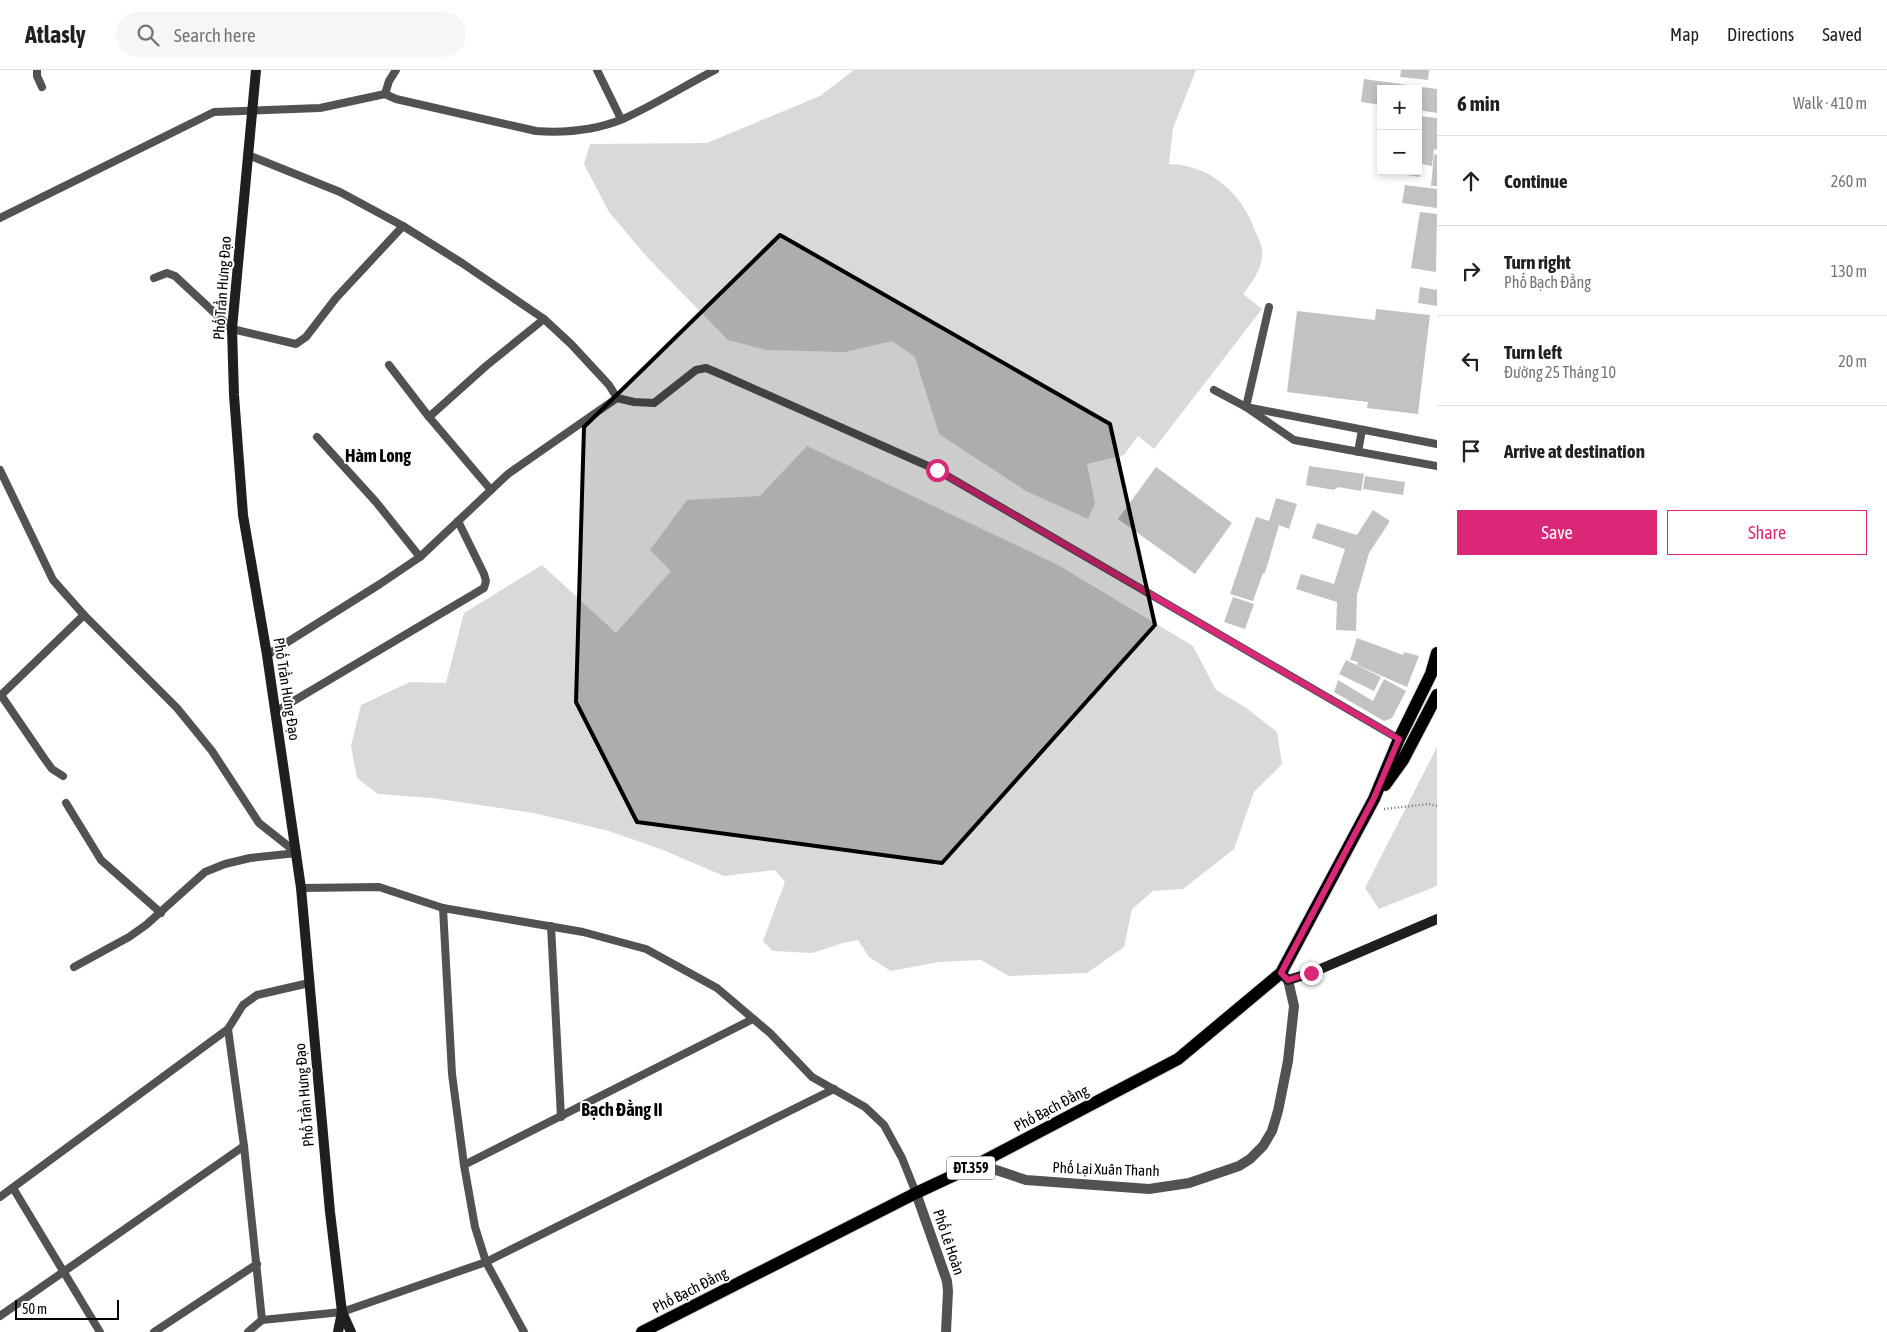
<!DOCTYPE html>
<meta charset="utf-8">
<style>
body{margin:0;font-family:"Asap Condensed",sans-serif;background:#f6f6f6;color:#202124}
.controls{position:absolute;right:15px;top:15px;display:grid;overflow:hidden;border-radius:0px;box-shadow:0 2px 8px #0003}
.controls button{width:45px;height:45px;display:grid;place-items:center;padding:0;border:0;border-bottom:1px solid #e0e0e0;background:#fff;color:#202124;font:25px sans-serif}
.scale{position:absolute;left:15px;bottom:12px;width:104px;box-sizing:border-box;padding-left:5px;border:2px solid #000;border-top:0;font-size:14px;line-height:18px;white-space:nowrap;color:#000;-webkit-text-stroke:4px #fff;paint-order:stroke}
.stop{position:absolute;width:15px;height:15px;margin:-11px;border:4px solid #db2777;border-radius:50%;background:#fff}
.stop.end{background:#db2777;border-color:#fff;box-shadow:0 1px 5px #0008}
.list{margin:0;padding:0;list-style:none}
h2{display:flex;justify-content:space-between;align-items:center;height:65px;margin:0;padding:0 20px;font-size:21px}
h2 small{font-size:16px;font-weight:400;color:#757577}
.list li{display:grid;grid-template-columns:32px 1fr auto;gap:15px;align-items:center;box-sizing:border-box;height:90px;padding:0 20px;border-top:1px solid #e0e0e0}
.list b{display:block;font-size:19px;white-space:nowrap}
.list p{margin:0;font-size:16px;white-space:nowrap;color:#757577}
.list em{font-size:16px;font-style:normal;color:#757577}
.actions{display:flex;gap:10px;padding:15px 20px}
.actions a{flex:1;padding:11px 0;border:1px solid #db2777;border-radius:0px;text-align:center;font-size:18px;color:#db2777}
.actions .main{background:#db2777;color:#fff}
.icon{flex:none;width:28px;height:28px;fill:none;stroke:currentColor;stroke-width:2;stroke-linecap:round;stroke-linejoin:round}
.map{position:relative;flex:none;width:1437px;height:1262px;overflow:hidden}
header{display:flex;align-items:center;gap:30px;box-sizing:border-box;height:70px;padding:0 25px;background:#fff;border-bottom:1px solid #e0e0e0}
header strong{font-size:24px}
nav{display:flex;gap:28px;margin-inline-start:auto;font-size:18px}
.search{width:350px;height:45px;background:#f6f6f6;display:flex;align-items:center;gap:12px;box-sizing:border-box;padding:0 18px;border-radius:28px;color:#757577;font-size:19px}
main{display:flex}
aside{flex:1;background:#fff}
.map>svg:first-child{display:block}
</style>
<header>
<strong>Atlasly</strong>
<div class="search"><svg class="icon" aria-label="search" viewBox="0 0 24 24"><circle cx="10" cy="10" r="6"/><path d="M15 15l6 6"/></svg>Search here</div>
<nav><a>Map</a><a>Directions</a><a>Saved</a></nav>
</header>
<main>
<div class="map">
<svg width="1437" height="1262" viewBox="0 0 1437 1262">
<rect width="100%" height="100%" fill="#fff"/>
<g fill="#d9d9d9">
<path d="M854,0H1196L1173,58L1169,94C1210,95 1242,123 1255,161C1258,166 1261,173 1262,179C1264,197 1253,211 1243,224L1262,239L1154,379L1138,366L1124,385L1087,394L1095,433L1088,449L1026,421L939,364L915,287L892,271L845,282L766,280L728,270L647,187L609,142L584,94L590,74L707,73L820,26Z"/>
<polygon points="807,376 1058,495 1193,576 1216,620 1245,637 1277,662 1282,694 1254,722 1234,779 1183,819 1153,821 1132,839 1124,877 1087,903 1009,906 981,890 939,892 891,901 869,887 858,870 843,873 812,883 773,881 763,871 785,812 775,800 724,806 663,780 609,761 534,743 432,728 378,724 357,708 351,676 361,635 410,612 446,613 464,543 542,495 616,563 671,501 650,480 687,430 760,426"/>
<polygon points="1437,677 1437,816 1379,839 1365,818"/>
</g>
<g fill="#c2c2c2">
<polygon points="1401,0 1429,0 1428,10 1400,7"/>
<polygon points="1364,9 1437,19 1437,43 1418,40 1418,19 1381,19 1381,35 1361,32"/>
<polygon points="1418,46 1437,48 1437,80 1434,79 1432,96 1422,94 1420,107 1400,104 1400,101 1418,101"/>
<polygon points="1434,84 1437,85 1437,116 1431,116"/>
<polygon points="1405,115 1437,119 1437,138 1402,133"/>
<polygon points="1420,142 1437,144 1436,202 1411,198"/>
<polygon points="1420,217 1437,220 1437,236 1418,233"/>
<polygon points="1376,239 1430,245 1418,344 1367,338 1368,332 1287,322 1297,241 1375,250"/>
<polygon points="1309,396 1364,404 1361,421 1338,417 1334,420 1306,415"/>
<polygon points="1156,397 1232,453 1195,504 1118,449"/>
<polygon points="1365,406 1405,412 1403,425 1363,419"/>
<polygon points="1276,428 1297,434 1289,459 1279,455 1265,503 1263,503 1253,531 1230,524 1256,447 1269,451"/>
<polygon points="1373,440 1390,451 1369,483 1357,525 1356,561 1336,560 1337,532 1296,519 1301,504 1334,514 1345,479 1312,468 1317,453 1357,465"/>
<polygon points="1233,527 1254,534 1245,559 1224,552"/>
<polygon points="1357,568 1403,585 1404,582 1419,586 1407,617 1357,595 1358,592 1350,590"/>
<polygon points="1346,590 1381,607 1374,621 1339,604"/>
<polygon points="1384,609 1406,621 1392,648 1384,651 1334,622 1338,610 1373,631"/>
</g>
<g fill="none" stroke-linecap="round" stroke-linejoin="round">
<g stroke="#dbdbdb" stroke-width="14">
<g id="primary">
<polyline points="1385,715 1403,690 1437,625"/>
<polyline points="642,1262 916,1123 978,1094 1178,989 1281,903 1374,729 1399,669 1431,604 1437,583"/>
</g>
</g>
<polyline stroke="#747474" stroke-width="2.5" stroke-dasharray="1 2.5" stroke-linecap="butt" points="1384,739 1429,734 1437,736"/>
<g stroke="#525252" stroke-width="8">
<polyline points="37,0 37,6 42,17"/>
<polyline points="597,0 621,49"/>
<polyline points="385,24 389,11 396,0"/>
<polyline points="248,85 340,122 403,156 462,193 544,249 571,274 609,315 617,328 634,332 654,333 696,300 706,298 725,306 937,400 1399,669"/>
<path d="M0,148L214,42L320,38L385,24L396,29L536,61C564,63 596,60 623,49C654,35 684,16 715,0"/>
<polyline points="154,208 167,203 175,206 232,259 296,274 306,267 336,228 403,156"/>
<polyline points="1269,237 1246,337 1437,374"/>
<polyline points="389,295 429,347 491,420"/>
<polyline points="1214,320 1246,337 1294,370 1437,396"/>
<polyline points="429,347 486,296 544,249"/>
<polyline points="317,367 376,432 420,487"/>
<polyline points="1358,382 1362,360"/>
<polyline points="0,400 53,510 84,545 177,638 212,681 259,753 297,783"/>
<polyline points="267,585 380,514 420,487 508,404 617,328"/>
<polyline points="1,625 44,688 52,699 63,706"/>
<polyline points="0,626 84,545"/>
<polyline points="275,642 484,518 486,511 484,504 458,451"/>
<polyline points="66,733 101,790 161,843"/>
<polyline points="301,818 379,817 443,838 583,862 646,879 717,918 770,963 812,1007 865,1037 884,1055 902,1088 916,1123"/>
<polyline points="443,838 452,1004 464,1095 475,1157 486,1192 524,1262"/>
<polyline points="551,856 561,1047"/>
<polyline points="74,897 129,867 146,855 205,802 225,794 250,788 297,783"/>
<polyline points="228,959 243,935 257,925 309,913"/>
<polyline points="464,1095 753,949"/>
<polyline points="13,1118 100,1262"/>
<polyline points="0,1127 228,959 244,1076 262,1250"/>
<polyline points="0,1246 244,1076"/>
<polyline points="154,1262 257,1194"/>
<polyline points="248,1262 262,1250 342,1242 486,1192 834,1019"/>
</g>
<g stroke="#525252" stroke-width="10">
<polyline points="978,1094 1026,1110 1149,1119 1189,1113 1239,1096 1250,1089 1263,1076 1272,1061 1278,1041 1288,991 1294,936 1288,910"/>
<polyline points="916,1123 947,1211 948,1221 946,1262"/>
</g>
<g stroke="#1f1f1f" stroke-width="10">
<polyline points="256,0 232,259 234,325 243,445 267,585 301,818 330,1142 342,1242 338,1262"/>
<polyline points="1281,903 1288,910 1311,903 1437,849"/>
<polyline points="342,1242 351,1262"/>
</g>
<use href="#primary" stroke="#000" stroke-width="12"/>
</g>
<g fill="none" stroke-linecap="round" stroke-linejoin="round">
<polyline stroke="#db2777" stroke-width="6" points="937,400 1399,669 1374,728 1281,903 1288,910 1311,903"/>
</g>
<path fill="#000" fill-opacity="0.2" stroke="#000" stroke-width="4" stroke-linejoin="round" d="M780,165L1110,354L1155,555L942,793L637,752L576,632L584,357Z"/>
<g text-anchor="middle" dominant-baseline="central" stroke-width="4" stroke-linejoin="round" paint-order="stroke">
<rect fill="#fff" stroke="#4c4c4c" stroke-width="1" x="947" y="1086.5" width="48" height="23" rx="4"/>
<g font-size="14" font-weight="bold" fill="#000">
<text x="971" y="1098">ĐT.359</text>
</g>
<g font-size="15" fill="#000" stroke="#fff">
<text transform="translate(222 218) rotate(-86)">Phố Trần Hưng Đạo</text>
<text transform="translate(287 619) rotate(81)">Phố Trần Hưng Đạo</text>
<text transform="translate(304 1025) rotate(-95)">Phố Trần Hưng Đạo</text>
<text transform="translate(1051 1038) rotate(-28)">Phố Bạch Đằng</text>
<text transform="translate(1106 1099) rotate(2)">Phố Lại Xuân Thanh</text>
<text transform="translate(949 1172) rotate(71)">Phố Lê Hoàn</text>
<text transform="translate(690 1220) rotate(-27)">Phố Bạch Đằng</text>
</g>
<g font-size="18" font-weight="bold" fill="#000" stroke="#fff">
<text x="378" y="385">Hàm Long</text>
<text x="622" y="1039">Bạch Đằng II</text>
</g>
</g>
</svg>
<div class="controls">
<button>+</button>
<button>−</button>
</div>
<div class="scale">50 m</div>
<div class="stop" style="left:937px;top:400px"></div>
<div class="stop end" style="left:1311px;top:903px"></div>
</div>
<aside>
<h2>6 min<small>Walk · 410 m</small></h2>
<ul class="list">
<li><svg class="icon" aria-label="ahead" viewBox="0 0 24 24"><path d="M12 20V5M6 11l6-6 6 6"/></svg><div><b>Continue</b></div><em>260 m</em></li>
<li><svg class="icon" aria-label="right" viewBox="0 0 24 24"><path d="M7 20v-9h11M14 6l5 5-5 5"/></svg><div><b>Turn right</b><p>Phố Bạch Đằng</p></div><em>130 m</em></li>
<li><svg class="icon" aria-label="left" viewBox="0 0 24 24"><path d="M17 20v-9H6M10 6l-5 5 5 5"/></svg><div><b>Turn left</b><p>Đường 25 Tháng 10</p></div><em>20 m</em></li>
<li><svg class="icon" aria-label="arrive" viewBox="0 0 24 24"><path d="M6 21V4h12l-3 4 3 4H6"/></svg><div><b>Arrive at destination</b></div></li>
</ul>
<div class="actions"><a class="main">Save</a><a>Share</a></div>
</aside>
</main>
